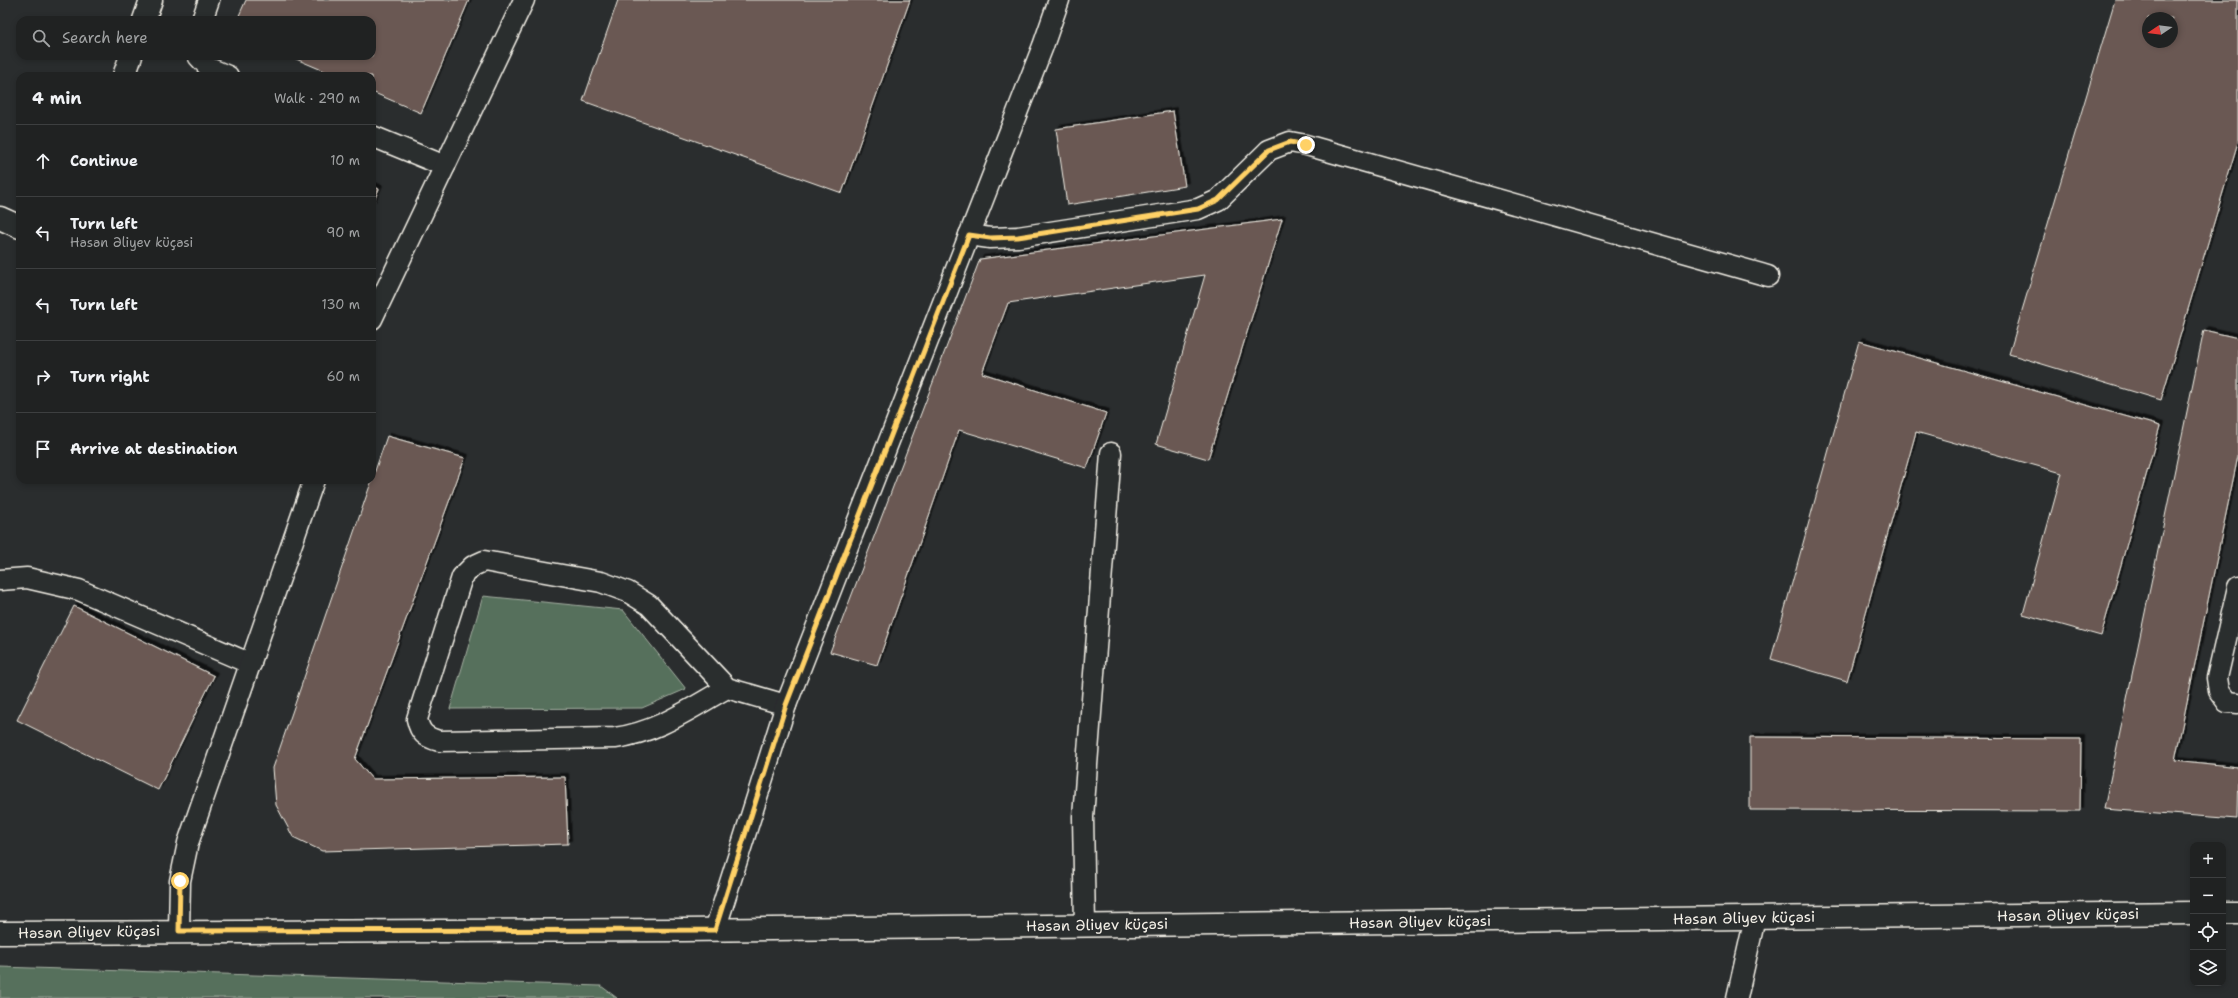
<!DOCTYPE html>
<meta charset="utf-8">
<style>
body{margin:0;font-family:"Shantell Sans",sans-serif;background:#282a2a;color:#f1f3f6}
.controls{position:absolute;right:12px;bottom:12px;display:grid;overflow:hidden;border-radius:8px;box-shadow:0 2px 6px #0003}
.controls button{width:36px;height:36px;display:grid;place-items:center;padding:0;border:0;border-bottom:1px solid #3d3f40;background:#202222;color:#f1f3f6;font:20px sans-serif}
.compass{position:absolute;left:2142px;top:12px;width:36px;height:36px;border-radius:50%;background:#202222;box-shadow:0 2px 6px #0003;rotate:257deg}
.stop{position:absolute;width:12px;height:12px;margin:-9px;border:3px solid #ffd166;border-radius:50%;background:#fff}
.stop.end{background:#ffd166;border-color:#fff;box-shadow:0 1px 4px #0008}
.list{margin:0;padding:0;list-style:none}
h2{display:flex;justify-content:space-between;align-items:center;height:52px;margin:0;padding:0 16px;font-size:17px}
h2 small{font-size:13px;font-weight:400;color:#a2a4a5}
.list li{display:grid;grid-template-columns:26px 1fr auto;gap:12px;align-items:center;box-sizing:border-box;height:72px;padding:0 16px;border-top:1px solid #3d3f40}
.list b{display:block;font-size:15px;white-space:nowrap}
.list p{margin:0;font-size:13px;white-space:nowrap;color:#a2a4a5}
.list em{font-size:13px;font-style:normal;color:#a2a4a5}
.icon{flex:none;width:22px;height:22px;fill:none;stroke:currentColor;stroke-width:2;stroke-linecap:round;stroke-linejoin:round}
.map{position:relative;flex:none;width:2238px;height:998px;overflow:hidden}
.search{position:absolute;background:#202222;box-shadow:0 2px 6px #0003;left:16px;top:16px;width:360px;height:44px;display:flex;align-items:center;gap:10px;box-sizing:border-box;padding:0 14px;border-radius:12px;color:#a2a4a5;font-size:15px}
.panel{position:absolute;background:#202222;box-shadow:0 2px 6px #0003;left:16px;top:72px;width:360px;height:412px;border-radius:12px}
.map>svg:first-child{display:block}
</style>
<div class="map">
<svg width="2238" height="998" viewBox="0 0 2238 998">
<defs>
<filter id="shadow"><feDropShadow dx="3.5" dy="-3.5" stdDeviation="0" flood-color="#0009"/></filter>
</defs>
<rect width="100%" height="100%" fill="#2a2d2e"/>
<filter id="ink" filterUnits="userSpaceOnUse"><feTurbulence type="fractalNoise" baseFrequency=".025" numOctaves="2"/><feDisplacementMap in="SourceGraphic" scale="8" xChannelSelector="R" yChannelSelector="G"/><feConvolveMatrix kernelMatrix="1 2 1 2 8 2 1 2 1" color-interpolation-filters="sRGB"/></filter>
<g filter="url(#ink)">
<g fill="#566f5c" stroke="#a5b0a2">
<polygon points="483,596 623,610 686,689 642,708 450,709"/>
<polygon points="0,967 601,986 617,998 0,998"/>
</g>
<g fill="#6a5953" stroke="#f4f1e8" fill-rule="evenodd" filter="url(#shadow)">
<polygon points="246,0 469,0 421,113 372,92 372,76 336,76 289,56 372,56 372,20 237,20"/>
<polygon points="618,0 910,0 842,193 583,101"/>
<path d="M2115,0H2238V142L2161,400L2009,354ZM2148,18H2172V42H2148Z"/>
<polygon points="1173,111 1185,186 1067,205 1056,129"/>
<polygon points="372,186 379,189 372,205"/>
<polygon points="1282,219 1208,459 1156,444 1205,275 1008,303 982,373 1106,413 1087,468 959,430 877,665 830,652 980,259"/>
<polygon points="2204,330 2238,338 2238,456 2175,760 2238,767 2237,819 2104,809"/>
<polygon points="1859,341 2160,426 2101,636 2023,614 2062,473 1916,432 1847,681 1771,659"/>
<polygon points="387,436 465,458 355,759 372,779 565,777 568,844 322,851 293,837 276,805 273,768"/>
<polygon points="74,606 214,676 158,790 17,720"/>
<polygon points="1750,737 2081,739 2080,811 1750,810"/>
</g>
<g fill="none" stroke-linecap="round" stroke-linejoin="round">
<g stroke="#f4f1e8" stroke-width="23">
<g id="lane">
<polyline points="202,20 209,0"/>
<polyline points="198,56 209,68 228,76"/>
<polyline points="372,136 445,166"/>
<polyline points="969,235 990,238 1018,237 1198,209 1218,200 1269,150 1290,142 1306,145 1768,276"/>
<polyline points="372,319 524,0"/>
<polyline points="0,580 27,578 79,590 251,664"/>
<polyline points="2238,587 2217,678 2219,691 2227,702 2238,703"/>
<path d="M727,688C689,709 658,732 615,738L439,741C425,737 420,733 417,719L462,577L473,566L484,561L601,582L628,592L649,605L727,688L786,705"/>
<polyline points="1085,926 1083,817 1111,453"/>
<polyline points="715,930 786,705 1043,46 1059,0"/>
<polyline points="179,931 180,881 188,843 314,480"/>
<polyline points="1737,998 1755,918"/>
</g>
</g>
<g stroke="#f4f1e8" stroke-width="25">
<g id="street">
<polyline points="144,20 151,0"/>
<polyline points="124,76 131,56"/>
<polyline points="0,218 20,227"/>
</g>
</g>
<g stroke="#f4f1e8" stroke-width="25">
<g id="secondary">
<polyline points="2223,913 2238,913"/>
<polyline points="0,933 683,930 2193,913"/>
</g>
</g>
<use href="#lane" stroke="#2a2d2e" stroke-width="20"/>
<use href="#street" stroke="#2a2d2e" stroke-width="22"/>
<use href="#secondary" stroke="#2a2d2e" stroke-width="22"/>
</g>
</g>
<g fill="none" stroke-linecap="round" stroke-linejoin="round" filter="url(#ink)">
<polyline stroke="#ffd166" stroke-width="5" points="180,881 179,931 715,930 786,705 969,235 990,238 1018,237 1198,209 1218,200 1269,150 1290,142 1306,145"/>
</g>
<g text-anchor="middle" dominant-baseline="central" stroke-width="3" stroke-linejoin="round" paint-order="stroke">
<g font-size="15" fill="#f4f1e8" stroke="#2a2d2e">
<text transform="translate(2068 915) rotate(-1)">Həsən Əliyev küçəsi</text>
<text transform="translate(1744 918) rotate(-1)">Həsən Əliyev küçəsi</text>
<text transform="translate(1420 922) rotate(-1)">Həsən Əliyev küçəsi</text>
<text transform="translate(1097 925) rotate(-1)">Həsən Əliyev küçəsi</text>
<text transform="translate(89 932) rotate(-1)">Həsən Əliyev küçəsi</text>
</g>
</g>
</svg>
<div class="controls">
<button>+</button>
<button>−</button>
<button><svg class="icon" aria-label="locate" viewBox="0 0 24 24"><circle cx="12" cy="12" r="6"/><path d="M12 2v4M12 18v4M2 12h4M18 12h4"/></svg></button>
<button><svg class="icon" aria-label="layers" viewBox="0 0 24 24"><path d="M12 4l9 5-9 5-9-5zM3 14l9 5 9-5"/></svg></button>
</div>
<svg class="compass" viewBox="-18 -18 36 36"><path d="M0-13l5 13h-10z" fill="#e53935"/><path d="M0 13l5-13h-10z" fill="#a2a4a5"/></svg>
<div class="stop" style="left:180px;top:881px"></div>
<div class="stop end" style="left:1306px;top:145px"></div>
<div class="search"><svg class="icon" aria-label="search" viewBox="0 0 24 24"><circle cx="10" cy="10" r="6"/><path d="M15 15l6 6"/></svg>Search here</div>
<section class="panel">
<h2>4 min<small>Walk · 290 m</small></h2>
<ul class="list">
<li><svg class="icon" aria-label="ahead" viewBox="0 0 24 24"><path d="M12 20V5M6 11l6-6 6 6"/></svg><div><b>Continue</b></div><em>10 m</em></li>
<li><svg class="icon" aria-label="left" viewBox="0 0 24 24"><path d="M17 20v-9H6M10 6l-5 5 5 5"/></svg><div><b>Turn left</b><p>Həsən Əliyev küçəsi</p></div><em>90 m</em></li>
<li><svg class="icon" aria-label="left" viewBox="0 0 24 24"><path d="M17 20v-9H6M10 6l-5 5 5 5"/></svg><div><b>Turn left</b></div><em>130 m</em></li>
<li><svg class="icon" aria-label="right" viewBox="0 0 24 24"><path d="M7 20v-9h11M14 6l5 5-5 5"/></svg><div><b>Turn right</b></div><em>60 m</em></li>
<li><svg class="icon" aria-label="arrive" viewBox="0 0 24 24"><path d="M6 21V4h12l-3 4 3 4H6"/></svg><div><b>Arrive at destination</b></div></li>
</ul>
</section>
</div>
